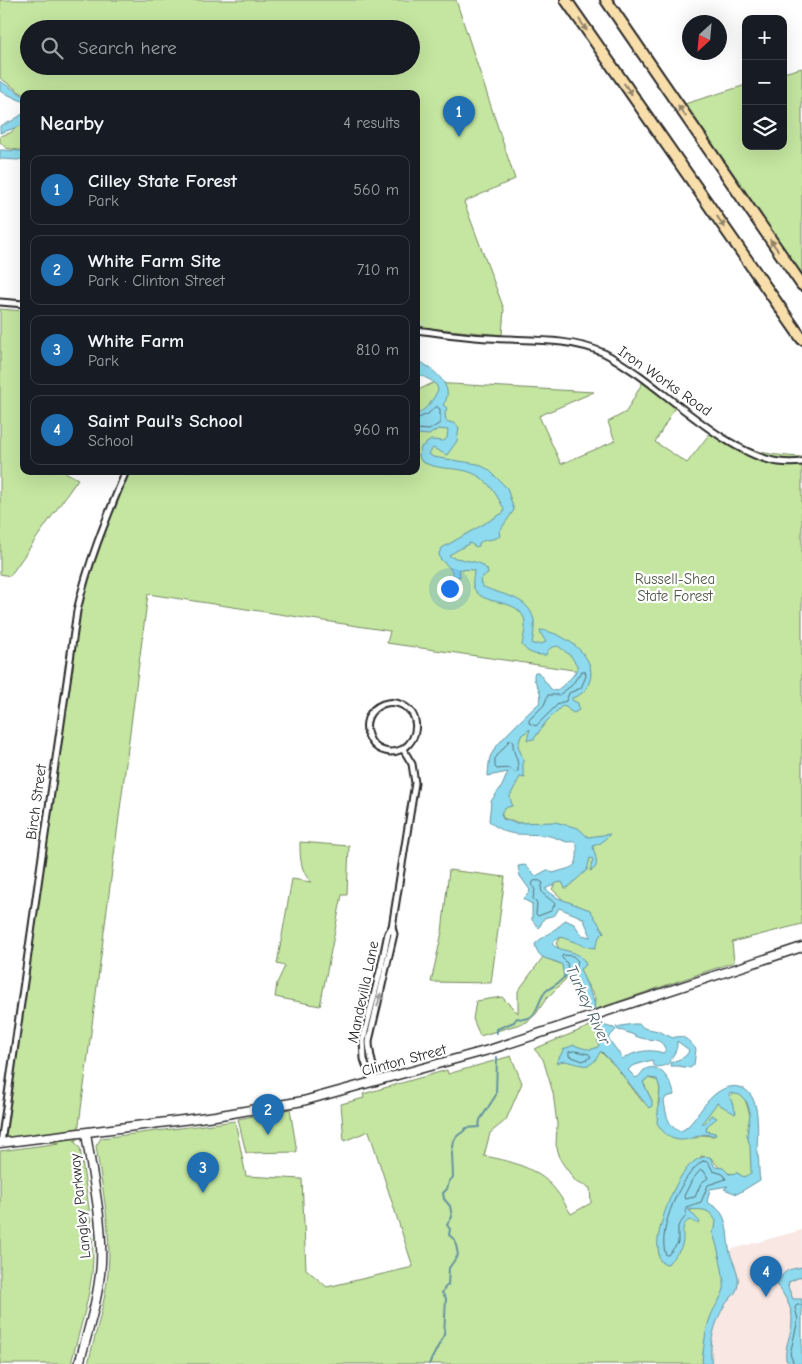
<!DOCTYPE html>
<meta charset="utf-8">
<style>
body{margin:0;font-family:"Comic Neue",sans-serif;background:#242831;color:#f1f3f6}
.controls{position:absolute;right:15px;top:15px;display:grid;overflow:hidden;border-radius:10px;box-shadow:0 5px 20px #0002}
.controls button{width:45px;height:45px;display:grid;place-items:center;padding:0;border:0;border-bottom:1px solid #363941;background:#171b24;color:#f1f3f6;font:25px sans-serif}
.compass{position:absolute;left:682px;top:15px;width:45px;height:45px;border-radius:50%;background:#171b24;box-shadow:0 5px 20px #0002;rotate:206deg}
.you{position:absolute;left:449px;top:588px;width:18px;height:18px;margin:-12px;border:4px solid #fff;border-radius:50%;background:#1a73e8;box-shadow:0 0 0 8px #1a73e833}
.badge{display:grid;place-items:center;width:32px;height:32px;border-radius:50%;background:#1f6fb2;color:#fff;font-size:16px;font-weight:700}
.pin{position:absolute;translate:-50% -41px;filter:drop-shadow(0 1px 2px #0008)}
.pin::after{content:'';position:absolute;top:26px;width:18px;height:15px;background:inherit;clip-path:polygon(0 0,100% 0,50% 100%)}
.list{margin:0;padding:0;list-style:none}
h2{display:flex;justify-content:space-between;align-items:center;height:65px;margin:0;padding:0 20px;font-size:21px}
h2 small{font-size:16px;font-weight:400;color:#9ea1a6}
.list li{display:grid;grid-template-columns:32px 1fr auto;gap:15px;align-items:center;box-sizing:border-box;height:70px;margin:0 10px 10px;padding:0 10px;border:1px solid #363941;border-radius:10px}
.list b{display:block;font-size:19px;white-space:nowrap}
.list p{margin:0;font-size:16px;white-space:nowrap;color:#9ea1a6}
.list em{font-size:16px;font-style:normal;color:#9ea1a6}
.icon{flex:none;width:28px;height:28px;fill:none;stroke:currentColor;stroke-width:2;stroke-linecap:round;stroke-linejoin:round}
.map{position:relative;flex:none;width:802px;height:1364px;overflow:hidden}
.search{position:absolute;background:#171b24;box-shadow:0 5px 20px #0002;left:20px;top:20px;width:400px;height:55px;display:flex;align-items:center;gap:12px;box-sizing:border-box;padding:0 18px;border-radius:28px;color:#9ea1a6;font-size:19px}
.panel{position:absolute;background:#171b24;box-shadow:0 5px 20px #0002;left:20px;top:90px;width:400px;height:385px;border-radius:10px}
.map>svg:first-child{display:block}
</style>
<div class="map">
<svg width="802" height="1364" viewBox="0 0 802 1364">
<rect width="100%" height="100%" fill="#fff"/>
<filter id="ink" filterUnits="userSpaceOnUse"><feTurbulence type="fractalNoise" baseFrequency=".02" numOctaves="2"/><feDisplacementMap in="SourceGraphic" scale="10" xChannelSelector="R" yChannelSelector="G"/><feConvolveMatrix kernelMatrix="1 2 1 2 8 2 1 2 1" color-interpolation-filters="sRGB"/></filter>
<g filter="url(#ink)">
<polygon fill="#f8e7e3" points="802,1230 802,1364 712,1364 710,1354 715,1326 725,1305 737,1289 737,1271 729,1250"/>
<g fill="#c4e6a0" stroke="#788866" fill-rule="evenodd">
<path d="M0,0H456L515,179L464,202L504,309L502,335L416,327V94L24,95L0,78ZM29,29H411V66H29Z"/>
<polygon points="802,68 802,289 678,106 746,85 746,146 783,146 783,73"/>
<polygon points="24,121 24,151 6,148 0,142 0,136 10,133"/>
<polygon points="0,309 24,311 24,471 63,471 78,479 10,576 0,574"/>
<path d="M645,378L678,402L655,442L687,463L714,428C745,451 764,455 802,457V924L732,942L734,962L594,1010L595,998L572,958L559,949L556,943L562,936L579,943L592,935L591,927L552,889L556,882L569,878L586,852L561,825L519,823L503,818L501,812L514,744L529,724L580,671L387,643L390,631L148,594L77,1140L74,1141L80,1148C85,1183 93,1224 93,1259C92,1294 79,1330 71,1364H0V1151L60,1143L4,1140L83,590L100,537L127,471H416V391L433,383L594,392L539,416L561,464L615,441L608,422L626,412Z"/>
<path d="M300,842L349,846L347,895H342L320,1006L275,997L277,983L285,966L277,964L292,879L311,882C300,871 300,856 300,842Z"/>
<polygon points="449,870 505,877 491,983 431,982 442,932"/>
<polygon points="543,957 563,965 564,978 570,975 546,999 536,1014 527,1022 480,1036 473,1019 476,1001 502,997 518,1013 518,991"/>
<path d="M595,1024L602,1053L617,1068L642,1101H652L643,1082L648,1078L659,1081L660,1089L658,1105L669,1133L696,1138L702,1135L714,1136L715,1133L706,1132V1126L711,1121L697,1127L715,1102L727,1098L735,1092L741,1093C755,1114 752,1145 754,1170L752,1175L744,1178L737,1173C725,1176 718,1167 711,1158L701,1156L684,1222L691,1210L699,1207L716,1216L728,1279L709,1341C702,1349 702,1354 705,1364H88C95,1334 105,1304 108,1273C112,1231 102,1188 96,1146L101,1138L235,1121L246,1176L302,1179L306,1269L327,1287L413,1267L369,1131L344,1141L341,1104L364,1098L363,1094L447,1070L448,1074L511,1056L522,1083L506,1120L490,1133L484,1156C508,1160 538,1168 554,1188C561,1196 566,1206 571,1214L591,1203L590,1188L576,1182L561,1161L556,1145L557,1124L553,1093L543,1059L534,1049Z"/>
<polygon points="290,1109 297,1152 246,1153 238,1119"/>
</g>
<g fill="#8edaee" stroke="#6694a0">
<polygon points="0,81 24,96 24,102 0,91"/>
<polygon points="24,113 24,125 0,133 0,126 12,121"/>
<polygon points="0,150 24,151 24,158 18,160 0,159"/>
<path d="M416,359C430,367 458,386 443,405L447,408L445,413L446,421L456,424L459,428L457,441L447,455L433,448L429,454L433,457L478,464L489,470L507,488L514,510L499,532L500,536C493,541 486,538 479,543V546L476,547L470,543L449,555L451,557L479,563L487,569L488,574L482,577L480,581L482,586C501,596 528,595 534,620C535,627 533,637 532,644H541L546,642L541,634L540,630C563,632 600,657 589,683C585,692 581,695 572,698V700L578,703L579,710L574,713L570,711L566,707L562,706L545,723L534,739L527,740L530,729L521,736L518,746L523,759V771L525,778L520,777L510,796L512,806L504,808L501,814L503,819L515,823L555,822L578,828L588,837L610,834L601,843L593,846C594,855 602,867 590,871L593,859L590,858L587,870L567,888H565L562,882L557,883L545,889L558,898L590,910L604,932L599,937L595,948L588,947L561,937L553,942L552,944C563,954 580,948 586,965L580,969L595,1004L594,1005C599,1021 597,1025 614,1028L616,1030L608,1038L623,1059C633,1052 649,1048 663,1053L666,1051C661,1035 650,1042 638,1037C631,1034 626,1031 618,1030L616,1027L633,1024H639L644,1028L658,1031L673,1038C683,1033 690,1042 696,1049L694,1065L690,1068L678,1066H671L672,1062C679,1059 687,1058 689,1050L677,1041C678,1053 671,1055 669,1064C661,1066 653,1071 652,1060L632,1066L628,1070L636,1078C640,1076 641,1073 644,1070C659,1060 673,1083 674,1095L666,1097L664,1101C666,1113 668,1129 681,1131L686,1128C697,1118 703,1104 714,1095C721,1089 730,1085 739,1087C763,1092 757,1135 757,1153C760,1160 758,1171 760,1180L737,1194L724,1189L728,1186L710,1189L707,1202C712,1205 718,1208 722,1214C728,1225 727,1236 729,1248C731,1262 742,1274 737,1289C735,1295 728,1300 725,1305C715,1321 708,1345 712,1364H703L702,1360C704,1348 705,1332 709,1321C712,1310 721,1299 724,1289C726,1283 716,1238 712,1232L715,1229L716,1221C707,1206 702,1211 688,1209L700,1222L699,1224L690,1220C679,1224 685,1236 682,1245C680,1252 672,1258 668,1264L662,1263L659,1258C659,1252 657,1245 658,1239C661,1217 682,1152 710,1157L715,1167L723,1168L729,1174L737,1173L744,1177L751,1173L750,1146L747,1135L750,1113L747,1102L740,1095L730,1093L729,1095L736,1113L735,1114L717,1103L702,1123H705L711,1115L717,1118L707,1126L706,1131L715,1133L716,1135C711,1136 706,1133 701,1135C681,1143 669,1143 657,1123L660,1089L657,1079L648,1078L643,1082L652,1101V1106L649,1108L617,1068L602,1052H600C591,1071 584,1065 569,1062C565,1060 560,1062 556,1063L564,1049L574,1045C582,1048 591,1052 599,1046L594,1024L589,1007H587L573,985L570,975L564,978L562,965C551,957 539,963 535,944C543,936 562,926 565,920L574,924L582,935L590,937V934L583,918L559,908L555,915L544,918L539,928L532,920V904L523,899L529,893L530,890L520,876L518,866L525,865L536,876L547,870L553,873C575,866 578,870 577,844L575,842C571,841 567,843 564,841C556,838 549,835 541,835C519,833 507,838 489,821L491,801L502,786L508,772L488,776C488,772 489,762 490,757C497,741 527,715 540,702C544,689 530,681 535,672H538L551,689L556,691C565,684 573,678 578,667L571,656L558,646C552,647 548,648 546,655C536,655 528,654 522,645C523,638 527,626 524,618C515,596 481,608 473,586C472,581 474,575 474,570L459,569L460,577L454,576L450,568L440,559L439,553L442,548L503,513L504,509C492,486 483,472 455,469C443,468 431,467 421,461L419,456L421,447L431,440L444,441L447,438L448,430L438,429L429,435L416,434V415C428,408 432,401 438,390C436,379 424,379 416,372Z"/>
<path d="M802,1267V1276L789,1282L788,1287L793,1299H802V1364H791L786,1360C784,1346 792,1334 792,1321C793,1308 784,1295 777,1284C784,1270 787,1270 802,1267Z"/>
</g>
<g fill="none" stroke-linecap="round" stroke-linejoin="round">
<g stroke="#537179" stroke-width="1">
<polyline points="416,419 428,414 436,406 440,409 440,423 429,430 416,429"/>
<polygon points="582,671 585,671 586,676 581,688 569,693 566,701 559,703 536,726 529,723 529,720 544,705 548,695 559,695 571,686"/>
<path d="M510,740L513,741C512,754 519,757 518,771L516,773L509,768L497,769L495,767V759Z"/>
<path d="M540,881L543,883C537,895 549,896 555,904L551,911L538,916L536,914L537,904L533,898L535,890L532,884L534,881Z"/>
<polygon points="563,955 573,956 578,961 574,971 568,969 567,963 562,958"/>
<polygon points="575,1051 589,1054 591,1057 583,1061 569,1056 569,1052"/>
<path d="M703,1161L708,1162L713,1171L723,1174L726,1179L708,1185L701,1202L686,1207V1216L678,1226V1243L668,1255H666C656,1232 681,1174 703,1161Z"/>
<polygon points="701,1170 704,1171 708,1178 701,1183 695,1197 685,1199 684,1196 692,1180"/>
<polyline points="794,1364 790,1354 798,1320 795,1307 797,1305 802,1305"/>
</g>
<g stroke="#6694a0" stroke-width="2">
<path d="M497,1033V1029L514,1022L517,1018C539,1024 536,1001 546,991C553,986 560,983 565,976"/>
<polyline points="429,1364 444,1335 446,1298 442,1293 446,1286 448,1285 449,1268 458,1255 455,1240 449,1235 450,1229 447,1225 452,1217 450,1206 444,1199 443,1193 447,1189 449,1182 453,1177 452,1153 454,1141 457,1136 464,1131 466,1128 479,1127 480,1120 496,1095 497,1057"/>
</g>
<g stroke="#2b2b2b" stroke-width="9">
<g id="street">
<polyline points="0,302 24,304"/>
<path d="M416,330C440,333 464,337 488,338C525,341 568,337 604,353C616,359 627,367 639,375C676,402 734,456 779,462C787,463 794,463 802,462"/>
<polyline points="374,1082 369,1074 364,1059 363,1040 381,967 388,933 392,927"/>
<path d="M375,1082C375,1068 369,1055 369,1041L394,934L392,927L415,783L412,764L403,749C370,764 351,716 383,704C389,702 396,702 402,705C421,714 419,738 403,749"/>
<path d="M1,1143L77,611C88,562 107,517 126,471"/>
</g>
</g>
<g stroke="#2b2b2b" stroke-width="11">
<g id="secondary">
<polyline points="0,1143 215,1116 303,1101 492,1049 802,947"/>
<path d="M79,1364C88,1331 99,1297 101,1263C103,1219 92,1176 86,1133"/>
</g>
</g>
<g stroke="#2b2b2b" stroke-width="14">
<g id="highway">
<polyline points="566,0 802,339"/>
<polyline points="606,0 802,285"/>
</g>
</g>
<use href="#street" stroke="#fff" stroke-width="5"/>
<use href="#secondary" stroke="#fff" stroke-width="8"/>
<use href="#highway" stroke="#f8deab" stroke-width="10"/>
</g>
<defs><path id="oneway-solid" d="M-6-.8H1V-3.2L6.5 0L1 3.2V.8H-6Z" transform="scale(1.25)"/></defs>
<g fill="#92846b">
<use href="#oneway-solid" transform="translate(583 25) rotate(56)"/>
<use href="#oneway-solid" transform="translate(628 89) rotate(55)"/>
<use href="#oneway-solid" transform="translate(682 111) rotate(-125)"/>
<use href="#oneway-solid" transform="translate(721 222) rotate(55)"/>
<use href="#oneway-solid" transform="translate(774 245) rotate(-125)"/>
</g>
<use fill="#a0a0a0" href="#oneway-solid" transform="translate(379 1000) rotate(-76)"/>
</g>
<g text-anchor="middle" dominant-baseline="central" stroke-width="4.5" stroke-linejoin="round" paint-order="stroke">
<g font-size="15" fill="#2b2b2b" stroke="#fff">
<text transform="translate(665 381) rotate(35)">Iron Works Road</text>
<text transform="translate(36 802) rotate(-82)">Birch Street</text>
<text transform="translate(363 992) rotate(-78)">Mandevilla Lane</text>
<text transform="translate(404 1060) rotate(-15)">Clinton Street</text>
<text transform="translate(80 1206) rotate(-96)">Langley Parkway</text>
</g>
<g font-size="15" fill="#515a48" stroke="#fff">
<text x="675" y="579">Russell-Shea<tspan x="675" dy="17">State Forest</tspan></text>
</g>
<g font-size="16" font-style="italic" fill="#496066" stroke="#fff">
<text transform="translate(588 1005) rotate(65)">Turkey River</text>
</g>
</g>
</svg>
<div class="controls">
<button>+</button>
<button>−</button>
<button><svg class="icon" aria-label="layers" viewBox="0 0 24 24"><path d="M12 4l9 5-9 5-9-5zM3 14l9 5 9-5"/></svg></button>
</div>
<svg class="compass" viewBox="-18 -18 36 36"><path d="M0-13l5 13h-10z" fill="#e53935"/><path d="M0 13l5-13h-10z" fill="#9ea1a6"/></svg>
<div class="you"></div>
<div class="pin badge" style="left:459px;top:137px">1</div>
<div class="pin badge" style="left:268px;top:1135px">2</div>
<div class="pin badge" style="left:203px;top:1193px">3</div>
<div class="pin badge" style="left:766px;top:1297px">4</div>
<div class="search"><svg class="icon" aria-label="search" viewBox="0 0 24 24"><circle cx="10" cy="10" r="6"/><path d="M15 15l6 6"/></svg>Search here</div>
<section class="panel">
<h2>Nearby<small>4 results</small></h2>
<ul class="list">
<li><span class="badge">1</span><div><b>Cilley State Forest</b><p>Park</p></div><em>560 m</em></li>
<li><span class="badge">2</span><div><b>White Farm Site</b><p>Park · Clinton Street</p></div><em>710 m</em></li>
<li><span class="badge">3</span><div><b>White Farm</b><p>Park</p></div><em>810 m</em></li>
<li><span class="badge">4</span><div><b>Saint Paul's School</b><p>School</p></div><em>960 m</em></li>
</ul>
</section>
</div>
